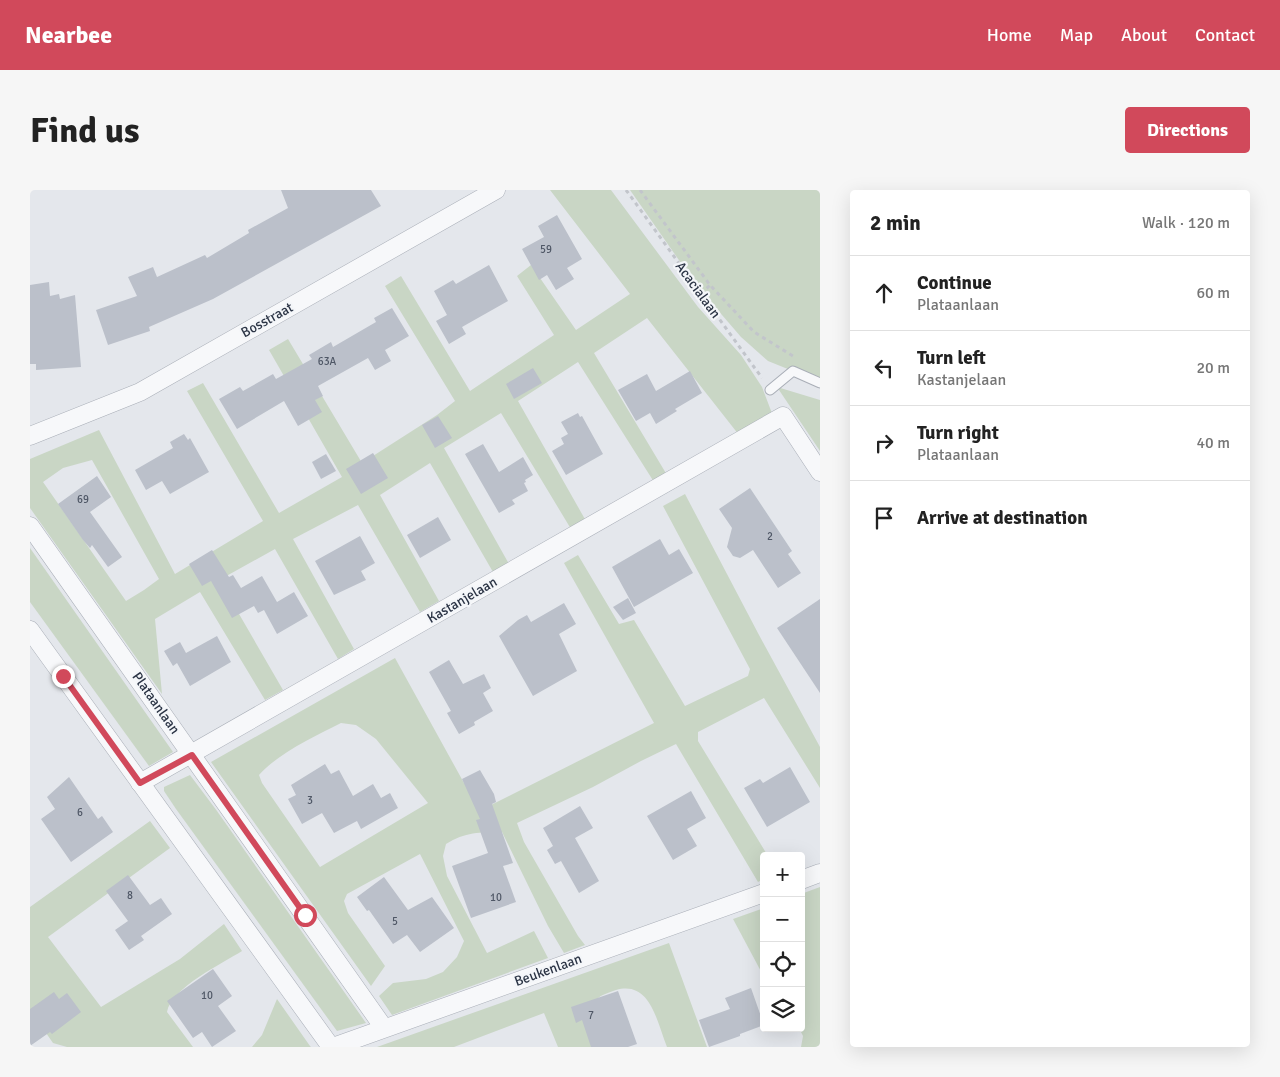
<!DOCTYPE html>
<meta charset="utf-8">
<style>
body{margin:0;font-family:Signika,sans-serif;background:#f6f6f6;color:#222}
.controls{position:absolute;right:15px;bottom:15px;display:grid;overflow:hidden;border-radius:5px;box-shadow:0 5px 20px #0002}
.controls button{width:45px;height:45px;display:grid;place-items:center;padding:0;border:0;border-bottom:1px solid #e0e0e0;background:#fff;color:#222;font:25px sans-serif}
.stop{position:absolute;width:15px;height:15px;margin:-11px;border:4px solid #d1495b;border-radius:50%;background:#fff}
.stop.end{background:#d1495b;border-color:#fff;box-shadow:0 1px 5px #0008}
.list{margin:0;padding:0;list-style:none}
h2{display:flex;justify-content:space-between;align-items:center;height:65px;margin:0;padding:0 20px;font-size:21px}
h2 small{font-size:16px;font-weight:400;color:#767676}
.list li{display:grid;grid-template-columns:32px 1fr auto;gap:15px;align-items:center;box-sizing:border-box;height:75px;padding:0 20px;border-top:1px solid #e0e0e0}
.list b{display:block;font-size:19px;white-space:nowrap}
.list p{margin:0;font-size:16px;white-space:nowrap;color:#767676}
.list em{font-size:16px;font-style:normal;color:#767676}
.icon{flex:none;width:28px;height:28px;fill:none;stroke:currentColor;stroke-width:2;stroke-linecap:round;stroke-linejoin:round}
.map{position:relative;flex:none;width:790px;height:857px;overflow:hidden;border-radius:5px}
header{display:flex;align-items:center;gap:30px;box-sizing:border-box;height:70px;padding:0 25px;background:#d1495b;color:#fff}
header strong{font-size:24px}
nav{display:flex;gap:28px;margin-inline-start:auto;font-size:18px}
.intro{display:flex;align-items:center;justify-content:space-between;box-sizing:border-box;height:120px;padding:0 30px}
h1{margin:0;font-size:35px}
.button{padding:12px 22px;border-radius:5px;background:#d1495b;color:#fff;font-size:18px;font-weight:700}
main{display:flex;gap:30px;padding:0 30px}
aside{flex:1;background:#fff;border-radius:5px;box-shadow:0 5px 20px #0002}
.map>svg:first-child{display:block}
</style>
<header>
<strong>Nearbee</strong>
<nav><a>Home</a><a>Map</a><a>About</a><a>Contact</a></nav>
</header>
<div class="intro"><h1>Find us</h1><a class="button">Directions</a></div>
<main>
<div class="map">
<svg width="790" height="857" viewBox="0 0 790 857">
<rect width="100%" height="100%" fill="#e4e7ec"/>
<g fill="#c9d6c5" fill-rule="evenodd">
<path d="M520,0H581L668,117L711,165L732,197L743,226L709,245L617,128L564,163L637,285L624,292L548,172L488,211L556,331L541,339L471,223L414,258L479,374L463,382L400,273L350,305L409,411L390,422L328,315L263,349L324,459L308,469L245,359L191,389L198,405L253,500L235,510L170,402L125,429L132,504L0,318V269L69,240L145,384L233,331L157,201L173,193L249,323L312,287L239,160L258,149L332,273L407,225L425,211L355,96L371,86L440,201L524,145L487,86L501,75L546,140L600,104ZM62,270L129,389L114,400L96,411L13,292L33,278Z"/>
<polygon points="600,0 790,0 790,192 738,171 711,147 667,96"/>
<polygon points="747,197 790,210 790,261"/>
<path d="M655,304L729,445L790,557V598L734,508L668,542V551L738,666H734V689L728,692L646,554L611,571L563,597L487,633L494,652L548,746L555,755L534,763L518,736L472,642C450,642 435,642 416,654L413,666L417,686L457,763L504,741L518,768L362,825L349,806L363,793L396,789L413,782L427,767L434,751L390,664L317,704L314,711L318,723L355,776L341,796L181,572L365,468L434,593L453,619L624,533L534,373L548,365L589,434L604,430L655,516L718,486L720,479L633,316ZM311,533L326,535L346,549L398,613L290,677L232,593L229,585C247,564 287,545 311,533Z"/>
<polygon points="0,358 143,562 119,576 0,412"/>
<polygon points="160,585 187,621 336,833 307,841 146,619 134,601 134,597"/>
<path d="M120,631L140,658L18,747L71,817L150,769L194,734L212,761C193,773 141,798 137,822L163,857H37L23,853L0,820V717Z"/>
<polygon points="790,697 790,857 771,857 773,846 769,838 771,838 771,704"/>
<polygon points="734,718 734,787 703,729"/>
<path d="M639,753L677,857H637C627,833 621,790 586,800C578,803 572,804 566,810L574,857H528L514,823L424,857H347Z"/>
<polygon points="247,809 280,856 281,857 222,857 232,845"/>
</g>
<g fill="#bbc0ca">
<polygon points="251,0 341,0 351,16 183,109 119,137 120,141 78,155 66,120 107,106 98,87 123,77 127,87 175,65 177,68 219,43 218,40 258,18"/>
<polygon points="527,25 552,69 537,78 544,89 526,100 517,85 509,90 492,59 514,47 508,36"/>
<polygon points="459,75 478,111 432,137 436,144 419,154 406,131 417,125 404,101 423,90 426,94"/>
<polygon points="19,92 20,106 29,104 30,109 45,105 51,177 6,180 6,174 0,174 0,95"/>
<polygon points="362,118 379,146 355,160 361,171 345,180 338,168 288,196 293,206 285,210 292,222 268,236 254,211 207,239 189,209 210,197 213,201 243,184 246,189 282,169 279,165 301,152 303,157 346,132 344,128"/>
<polygon points="503,178 512,193 484,209 476,194"/>
<polygon points="660,181 672,203 645,219 647,221 626,234 620,223 606,231 588,200 617,184 626,201"/>
<polygon points="548,223 550,227 552,226 573,264 536,285 522,261 534,254 531,248 538,244 531,232"/>
<polygon points="408,226 422,248 405,258 392,235"/>
<polygon points="154,244 158,250 160,248 179,282 140,304 132,291 116,300 105,280 143,258 140,252"/>
<polygon points="453,254 469,282 493,267 503,285 495,290 496,292 494,293 498,301 482,310 485,314 469,323 435,264"/>
<polygon points="343,263 358,288 331,304 316,279"/>
<polygon points="296,264 306,281 291,289 282,272"/>
<polygon points="67,286 81,307 60,322 92,367 78,377 62,355 60,358 53,350 28,314"/>
<polygon points="720,298 762,361 758,364 771,383 748,398 723,360 710,368 703,366 697,357 702,338 689,319"/>
<polygon points="408,327 421,350 390,368 377,345"/>
<polygon points="330,346 345,373 331,381 336,390 304,405 285,371"/>
<polygon points="630,349 639,365 649,359 663,383 604,417 582,377"/>
<polygon points="182,360 199,387 203,385 211,398 232,386 247,412 264,402 278,426 247,444 234,420 228,423 224,416 202,428 181,391 172,396 159,374"/>
<polygon points="598,408 606,423 593,430 583,417"/>
<polygon points="790,409 790,503 747,438"/>
<polygon points="534,413 546,434 529,444 547,481 503,506 469,446 488,430 497,425 501,432"/>
<polygon points="187,446 201,472 160,496 147,473 143,476 134,461 150,452 156,463"/>
<polygon points="419,470 433,494 454,484 461,498 453,503 463,521 444,532 445,535 429,544 417,523 421,521 399,482"/>
<polygon points="295,574 301,584 309,580 323,606 343,594 351,608 360,603 368,618 331,639 327,631 304,643 292,623 272,634 258,609 266,605 261,595"/>
<polygon points="760,577 780,612 737,637 714,598 730,589 733,593"/>
<polygon points="450,580 464,604 466,612 462,614 483,673 473,676 486,712 441,728 422,676 458,663 446,630 450,629 432,589"/>
<polygon points="39,587 68,629 72,626 83,642 41,672 11,629 25,619 17,607"/>
<polygon points="661,601 676,628 657,639 667,656 643,670 617,626"/>
<polygon points="550,616 563,638 545,648 569,691 549,703 531,671 525,674 517,660 523,656 513,638"/>
<polygon points="98,685 120,715 131,708 142,724 111,746 114,750 99,760 85,740 98,731 76,701"/>
<polygon points="354,687 378,720 402,707 424,738 390,762 377,745 363,754 339,720 337,721 327,707"/>
<polygon points="183,779 202,806 188,816 206,841 182,857 172,842 163,848 137,811"/>
<polygon points="721,798 734,835 710,844 710,846 679,857 669,830 700,819 695,808"/>
<polygon points="588,801 607,854 598,857 561,857 552,830 546,833 541,817"/>
<polygon points="24,802 29,809 37,803 51,822 22,844 20,842 0,856 0,819"/>
</g>
<g fill="none" stroke-linecap="round" stroke-linejoin="round">
<g stroke="#a9aeb7" stroke-width="11">
<polyline id="service" points="740,200 763,181 790,193"/>
</g>
<g stroke="#a9aeb7" stroke-width="19">
<g id="minor">
<polyline points="0,246 110,202 466,0"/>
<polyline points="0,336 354,838"/>
<polyline points="0,440 301,857"/>
<polyline points="110,593 753,226 790,282"/>
<polyline points="771,690 790,683"/>
<polyline points="303,857 734,703"/>
</g>
</g>
<g stroke="#c2c5cb" stroke-width="3" stroke-dasharray="4 4" stroke-linecap="butt">
<polyline points="596,0 732,188"/>
<polyline points="610,0 680,95 724,142 763,166"/>
<polyline points="671,104 680,95"/>
</g>
<use href="#service" stroke="#f7f8fa" stroke-width="9"/>
<use href="#minor" stroke="#f7f8fa" stroke-width="18"/>
</g>
<g fill="none" stroke-linecap="round" stroke-linejoin="round">
<polyline stroke="#d1495b" stroke-width="6" points="33,486 110,593 162,565 275,725"/>
</g>
<g text-anchor="middle" dominant-baseline="central" stroke-width="4.5" stroke-linejoin="round" paint-order="stroke">
<g font-size="11" fill="#4f5766">
<text x="516" y="59">59</text>
<text x="297" y="171">63A</text>
<text x="53" y="309">69</text>
<text x="740" y="346">2</text>
<text x="280" y="610">3</text>
<text x="50" y="622">6</text>
<text x="100" y="705">8</text>
<text x="466" y="707">10</text>
<text x="365" y="731">5</text>
<text x="177" y="805">10</text>
<text x="561" y="825">7</text>
</g>
<g font-size="14" fill="#2b3445" stroke="#f4f6f9">
<text transform="translate(668 100) rotate(54)">Acacialaan</text>
<text transform="translate(237 130) rotate(-29)">Bosstraat</text>
<text transform="translate(432 410) rotate(-30)">Kastanjelaan</text>
<text transform="translate(126 513) rotate(55)">Plataanlaan</text>
<text transform="translate(518 780) rotate(-20)">Beukenlaan</text>
</g>
</g>
</svg>
<div class="controls">
<button>+</button>
<button>−</button>
<button><svg class="icon" aria-label="locate" viewBox="0 0 24 24"><circle cx="12" cy="12" r="6"/><path d="M12 2v4M12 18v4M2 12h4M18 12h4"/></svg></button>
<button><svg class="icon" aria-label="layers" viewBox="0 0 24 24"><path d="M12 4l9 5-9 5-9-5zM3 14l9 5 9-5"/></svg></button>
</div>
<div class="stop" style="left:275px;top:725px"></div>
<div class="stop end" style="left:33px;top:486px"></div>
</div>
<aside>
<h2>2 min<small>Walk · 120 m</small></h2>
<ul class="list">
<li><svg class="icon" aria-label="ahead" viewBox="0 0 24 24"><path d="M12 20V5M6 11l6-6 6 6"/></svg><div><b>Continue</b><p>Plataanlaan</p></div><em>60 m</em></li>
<li><svg class="icon" aria-label="left" viewBox="0 0 24 24"><path d="M17 20v-9H6M10 6l-5 5 5 5"/></svg><div><b>Turn left</b><p>Kastanjelaan</p></div><em>20 m</em></li>
<li><svg class="icon" aria-label="right" viewBox="0 0 24 24"><path d="M7 20v-9h11M14 6l5 5-5 5"/></svg><div><b>Turn right</b><p>Plataanlaan</p></div><em>40 m</em></li>
<li><svg class="icon" aria-label="arrive" viewBox="0 0 24 24"><path d="M6 21V4h12l-3 4 3 4H6"/></svg><div><b>Arrive at destination</b></div></li>
</ul>
</aside>
</main>
